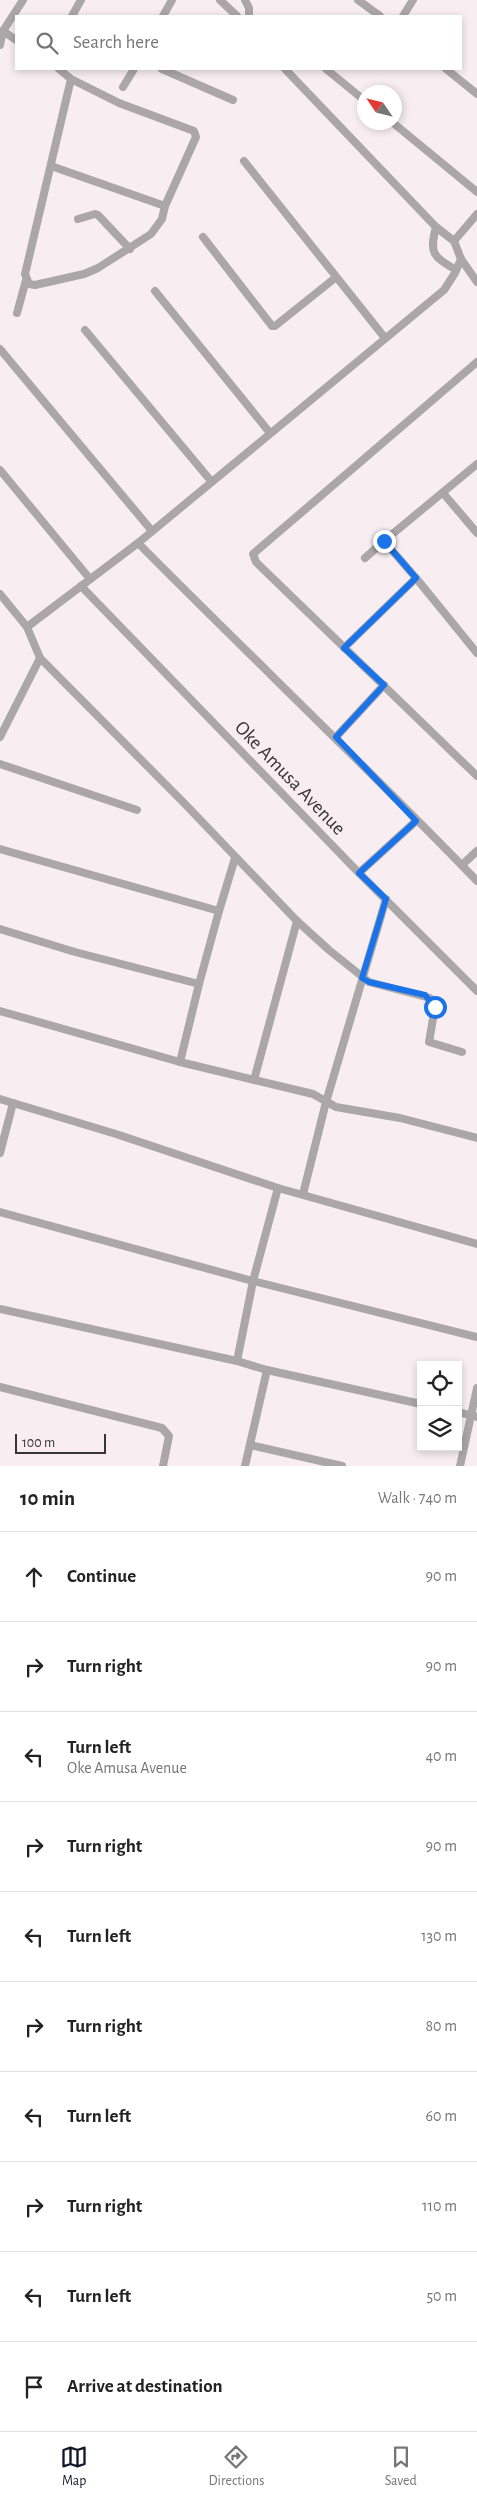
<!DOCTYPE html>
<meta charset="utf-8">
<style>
body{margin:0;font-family:"Alegreya Sans",sans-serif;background:#f2f2f2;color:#222}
.controls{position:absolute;right:15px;bottom:15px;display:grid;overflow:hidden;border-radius:0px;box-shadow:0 2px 8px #0003}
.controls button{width:45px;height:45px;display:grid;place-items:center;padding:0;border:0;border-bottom:1px solid #e0e0e0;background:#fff;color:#222;font:25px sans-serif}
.compass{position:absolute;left:357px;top:85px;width:45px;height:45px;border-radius:50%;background:#fff;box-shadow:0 2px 8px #0003;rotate:305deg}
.scale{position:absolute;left:15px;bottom:12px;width:91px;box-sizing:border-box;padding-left:5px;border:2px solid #393536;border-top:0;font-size:14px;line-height:18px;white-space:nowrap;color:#393536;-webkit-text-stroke:4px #f8eef1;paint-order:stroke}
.stop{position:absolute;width:15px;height:15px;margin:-11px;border:4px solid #1a73e8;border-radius:50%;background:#fff}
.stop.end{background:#1a73e8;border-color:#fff;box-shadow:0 1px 5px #0008}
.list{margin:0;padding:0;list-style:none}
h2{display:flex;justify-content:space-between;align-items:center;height:65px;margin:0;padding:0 20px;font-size:21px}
h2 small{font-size:16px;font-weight:400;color:#767676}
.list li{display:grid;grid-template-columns:32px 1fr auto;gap:15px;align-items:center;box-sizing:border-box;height:90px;padding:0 20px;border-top:1px solid #e0e0e0}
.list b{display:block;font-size:19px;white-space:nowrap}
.list p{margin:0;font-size:16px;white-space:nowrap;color:#767676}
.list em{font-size:16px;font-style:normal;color:#767676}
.icon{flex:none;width:28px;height:28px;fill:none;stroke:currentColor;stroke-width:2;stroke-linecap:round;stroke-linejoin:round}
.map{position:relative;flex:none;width:477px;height:1466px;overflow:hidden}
.search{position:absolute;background:#fff;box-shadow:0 2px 8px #0003;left:15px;right:15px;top:15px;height:55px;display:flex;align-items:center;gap:12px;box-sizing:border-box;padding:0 18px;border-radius:0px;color:#767676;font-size:19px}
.sheet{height:965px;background:#fff}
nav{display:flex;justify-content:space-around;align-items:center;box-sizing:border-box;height:70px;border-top:1px solid #e0e0e0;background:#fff;font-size:14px;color:#767676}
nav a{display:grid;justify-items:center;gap:2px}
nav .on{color:#111827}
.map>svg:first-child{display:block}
</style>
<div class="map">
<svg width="477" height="1466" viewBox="0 0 477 1466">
<rect width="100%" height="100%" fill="#f8eef1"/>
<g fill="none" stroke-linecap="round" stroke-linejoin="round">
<g stroke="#aba7a8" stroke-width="8">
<polyline points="220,0 237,16"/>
<polyline points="245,0 249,8 249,16"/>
<polyline points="358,0 380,16"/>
<polyline points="72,16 81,0"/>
<polyline points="163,16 172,0"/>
<polyline points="403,16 413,0"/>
<polyline points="3,31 23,0"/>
<polyline points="0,45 3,31 16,40"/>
<polyline points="59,69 71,79 25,274 29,284 35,285 84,274 98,268 151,234 162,219 165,206 196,137 194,131 119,103 71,79"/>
<polyline points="162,69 233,100"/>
<polyline points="285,69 436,227 454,241 461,259 477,282"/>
<polyline points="326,69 364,100"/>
<polyline points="446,69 477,94"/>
<polyline points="123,87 134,69"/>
<polyline points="392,122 477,192"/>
<polyline points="244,161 385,338"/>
<polyline points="51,166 165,206"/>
<polyline points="78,219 95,214 98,215 130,249"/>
<path d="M436,227C429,254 433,256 456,270"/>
<polyline points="203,237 272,326 275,326 335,278"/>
<polyline points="454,241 477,214"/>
<polyline points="155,291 270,433"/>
<polyline points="17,313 26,280"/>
<polyline points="85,330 211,481"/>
<polyline points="0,349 152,531"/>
<polyline points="477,362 253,554 256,562 477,776"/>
<polyline points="0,470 90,579"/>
<polyline points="443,493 477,533"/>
<polyline points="138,543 444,290 455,273 461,259"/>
<polyline points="365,558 384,541"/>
<polyline points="416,578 477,653"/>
<polyline points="81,586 359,873 477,991"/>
<polyline points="0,594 27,627"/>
<polyline points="344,648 416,578 384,541 477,464"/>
<polyline points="40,658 185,804 297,921 329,950 369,982 430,998 435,1007 429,1042 462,1052"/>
<path d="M0,737L40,658L27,627L138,543C250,656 366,766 477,881"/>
<polyline points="336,737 384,685"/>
<polyline points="0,764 137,810"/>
<polyline points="0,849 219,911 235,858"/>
<polyline points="462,865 477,851"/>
<polyline points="359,873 416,821"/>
<polyline points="0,929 75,952 199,984 180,1062"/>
<polyline points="199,984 219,911"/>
<polyline points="0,1011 180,1062 313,1094 336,1107 400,1118 477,1138"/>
<polyline points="254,1080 297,921"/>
<polyline points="0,1099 116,1134 278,1188 477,1244"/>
<polyline points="0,1153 13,1103"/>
<polyline points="303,1194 326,1102 386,899"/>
<polyline points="0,1212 249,1280 477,1337"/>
<polyline points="0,1309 237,1361 267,1370 421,1404"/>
<polyline points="237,1361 253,1281 278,1188"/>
<polyline points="0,1387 162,1428 169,1436 163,1466"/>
<polyline points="458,1412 477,1417"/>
<polyline points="250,1445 342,1466"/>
<polyline points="245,1466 267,1370"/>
<polyline points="460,1466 477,1388"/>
</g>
</g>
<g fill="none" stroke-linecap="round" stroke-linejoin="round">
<polyline stroke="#1a73e8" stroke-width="6" points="384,541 416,578 344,648 384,685 336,737 416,821 359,873 386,899 362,978 369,982 425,995 435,1007"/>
</g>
<g text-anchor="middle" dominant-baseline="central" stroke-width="4" stroke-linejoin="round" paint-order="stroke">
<g font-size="20" fill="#393536" stroke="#f8eef1">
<text transform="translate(290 778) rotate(46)">Oke Amusa Avenue</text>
</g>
</g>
</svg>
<div class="controls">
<button><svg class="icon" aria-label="locate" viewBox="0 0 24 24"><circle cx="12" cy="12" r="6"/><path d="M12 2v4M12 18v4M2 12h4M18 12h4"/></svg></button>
<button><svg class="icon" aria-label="layers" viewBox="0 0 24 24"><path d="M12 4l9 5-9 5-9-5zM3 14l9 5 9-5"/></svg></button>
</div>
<svg class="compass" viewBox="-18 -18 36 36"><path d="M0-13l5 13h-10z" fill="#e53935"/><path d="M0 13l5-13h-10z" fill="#767676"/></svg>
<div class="scale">100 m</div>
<div class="stop" style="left:435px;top:1007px"></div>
<div class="stop end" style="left:384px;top:541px"></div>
<div class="search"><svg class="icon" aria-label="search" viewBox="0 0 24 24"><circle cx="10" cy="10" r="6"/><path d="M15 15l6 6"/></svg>Search here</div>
</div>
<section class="sheet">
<h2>10 min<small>Walk · 740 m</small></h2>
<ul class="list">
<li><svg class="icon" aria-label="ahead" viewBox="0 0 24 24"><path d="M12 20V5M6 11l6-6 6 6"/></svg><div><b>Continue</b></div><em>90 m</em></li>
<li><svg class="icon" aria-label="right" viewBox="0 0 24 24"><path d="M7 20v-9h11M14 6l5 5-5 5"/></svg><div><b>Turn right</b></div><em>90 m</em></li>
<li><svg class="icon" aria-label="left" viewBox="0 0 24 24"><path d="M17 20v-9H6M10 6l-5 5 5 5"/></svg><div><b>Turn left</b><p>Oke Amusa Avenue</p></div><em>40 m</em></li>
<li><svg class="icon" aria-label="right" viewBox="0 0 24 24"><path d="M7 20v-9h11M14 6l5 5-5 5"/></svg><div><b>Turn right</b></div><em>90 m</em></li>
<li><svg class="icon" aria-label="left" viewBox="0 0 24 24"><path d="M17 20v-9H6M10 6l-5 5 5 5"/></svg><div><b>Turn left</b></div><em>130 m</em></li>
<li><svg class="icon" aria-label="right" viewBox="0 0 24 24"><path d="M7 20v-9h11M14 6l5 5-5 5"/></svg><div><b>Turn right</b></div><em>80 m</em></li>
<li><svg class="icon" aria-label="left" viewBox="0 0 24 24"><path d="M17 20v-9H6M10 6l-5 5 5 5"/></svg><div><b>Turn left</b></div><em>60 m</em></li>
<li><svg class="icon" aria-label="right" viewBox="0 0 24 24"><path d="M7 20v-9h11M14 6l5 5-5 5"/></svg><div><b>Turn right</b></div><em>110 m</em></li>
<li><svg class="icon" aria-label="left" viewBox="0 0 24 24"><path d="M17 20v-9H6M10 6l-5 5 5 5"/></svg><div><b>Turn left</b></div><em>50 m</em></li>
<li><svg class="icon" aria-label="arrive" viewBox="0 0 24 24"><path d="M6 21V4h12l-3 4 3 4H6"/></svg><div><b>Arrive at destination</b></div></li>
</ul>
</section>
<nav>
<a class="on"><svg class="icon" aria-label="map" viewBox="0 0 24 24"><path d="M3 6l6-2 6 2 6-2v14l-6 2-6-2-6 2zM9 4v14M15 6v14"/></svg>Map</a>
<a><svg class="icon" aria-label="directions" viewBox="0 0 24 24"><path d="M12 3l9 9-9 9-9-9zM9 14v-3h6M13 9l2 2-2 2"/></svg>Directions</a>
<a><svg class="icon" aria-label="saved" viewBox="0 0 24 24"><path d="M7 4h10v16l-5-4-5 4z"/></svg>Saved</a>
</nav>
